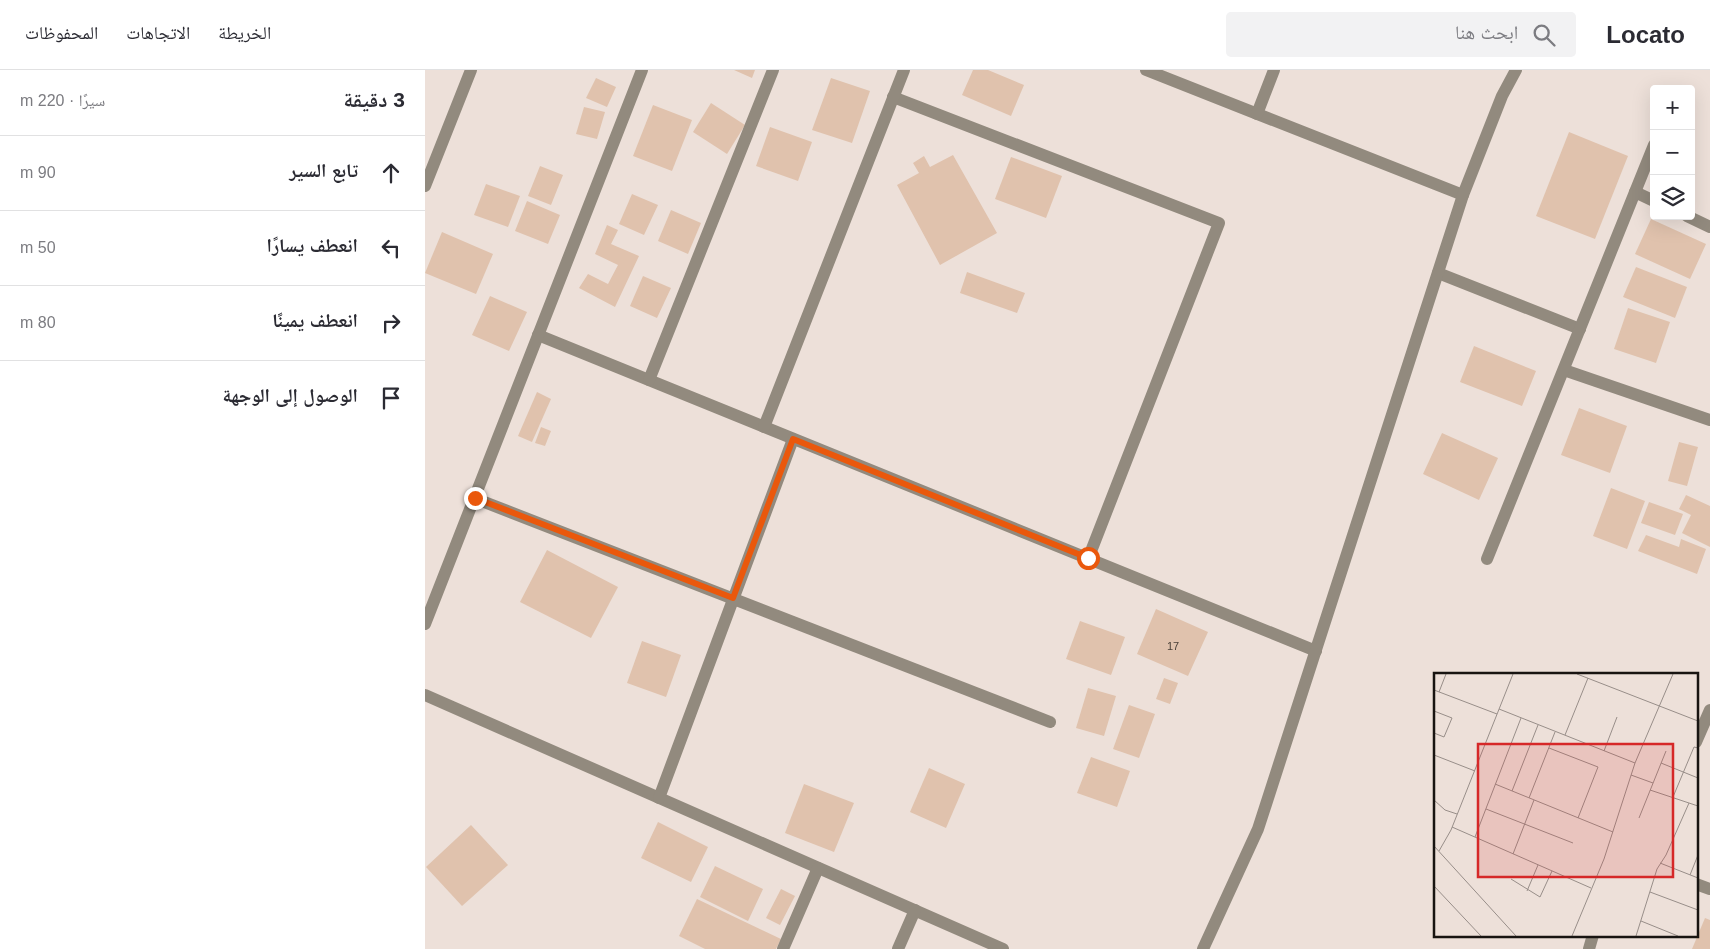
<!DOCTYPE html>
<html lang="ar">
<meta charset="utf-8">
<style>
body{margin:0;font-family:Helvetica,"Noto Naskh Arabic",sans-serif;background:#f2f2f3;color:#2b2b33;direction:rtl}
.controls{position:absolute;right:15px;top:15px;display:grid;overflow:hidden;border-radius:5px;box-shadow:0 5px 20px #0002}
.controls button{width:45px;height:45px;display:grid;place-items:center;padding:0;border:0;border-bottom:1px solid #e1e1e2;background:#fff;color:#2b2b33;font:25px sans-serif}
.stop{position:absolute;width:15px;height:15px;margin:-11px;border:4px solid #ea580c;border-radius:50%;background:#fff}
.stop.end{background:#ea580c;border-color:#fff;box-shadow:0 1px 5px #0008}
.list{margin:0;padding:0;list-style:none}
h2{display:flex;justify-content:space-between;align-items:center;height:65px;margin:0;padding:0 20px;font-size:21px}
h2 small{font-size:16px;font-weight:400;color:#7c7c81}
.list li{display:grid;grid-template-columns:32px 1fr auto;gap:15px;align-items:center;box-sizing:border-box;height:75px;padding:0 20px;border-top:1px solid #e1e1e2}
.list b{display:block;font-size:19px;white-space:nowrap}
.list em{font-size:16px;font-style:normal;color:#7c7c81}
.icon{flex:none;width:28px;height:28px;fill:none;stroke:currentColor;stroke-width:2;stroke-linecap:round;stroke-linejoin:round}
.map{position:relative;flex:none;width:1285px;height:879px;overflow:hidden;direction:ltr}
header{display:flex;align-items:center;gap:30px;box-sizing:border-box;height:70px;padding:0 25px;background:#fff;border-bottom:1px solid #e1e1e2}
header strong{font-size:24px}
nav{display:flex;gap:28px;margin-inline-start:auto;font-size:18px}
.search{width:350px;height:45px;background:#f2f2f3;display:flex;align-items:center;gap:12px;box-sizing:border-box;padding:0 18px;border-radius:5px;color:#7c7c81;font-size:19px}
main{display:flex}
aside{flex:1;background:#fff}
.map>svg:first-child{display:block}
</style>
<header>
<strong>Locato</strong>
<div class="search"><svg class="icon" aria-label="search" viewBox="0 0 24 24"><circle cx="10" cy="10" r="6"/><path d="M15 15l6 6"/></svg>ابحث هنا</div>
<nav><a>الخريطة</a><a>الاتجاهات</a><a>المحفوظات</a></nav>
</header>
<main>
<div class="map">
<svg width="1285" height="879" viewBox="0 0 1285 879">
<rect width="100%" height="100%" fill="#ede0d9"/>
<g fill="#e0c2ad">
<polygon points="309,0 330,0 327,8"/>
<polygon points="548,0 563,0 599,15 586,46 537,25"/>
<polygon points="171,8 191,17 182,37 161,28"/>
<polygon points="406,8 445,21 427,73 387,60"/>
<polygon points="286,33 320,55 302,84 268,62"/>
<polygon points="228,35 267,50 247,101 208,86"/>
<polygon points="159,37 180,42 172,69 151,64"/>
<polygon points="345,57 387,72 373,111 331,96"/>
<polygon points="1144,62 1203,86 1170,169 1111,146"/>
<polygon points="528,85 572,163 515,195 472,115 494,103 488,93 499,86 505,97"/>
<polygon points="586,87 637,106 621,148 570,129"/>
<polygon points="115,96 138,105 126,135 103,126"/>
<polygon points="61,114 95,126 83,157 49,145"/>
<polygon points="207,124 233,135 219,165 194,154"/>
<polygon points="102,131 135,145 123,174 90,161"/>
<polygon points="246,140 276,153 263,184 233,171"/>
<polygon points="1226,149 1281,174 1265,209 1210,184"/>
<polygon points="182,155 193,160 186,174 214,186 190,237 154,218 163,204 183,214 193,195 170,184"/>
<polygon points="17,162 68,184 51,224 0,203"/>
<polygon points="1211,197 1262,217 1250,248 1198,227"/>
<polygon points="542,202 600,223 592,243 535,223"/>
<polygon points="218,206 246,218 232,248 205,236"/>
<polygon points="65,226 102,242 84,281 47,265"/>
<polygon points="1203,238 1245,252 1231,293 1189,279"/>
<polygon points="1049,276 1111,301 1097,336 1035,312"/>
<polygon points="112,322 126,329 107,372 93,366"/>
<polygon points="1154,338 1202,356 1185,403 1136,385"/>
<polygon points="116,357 126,361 120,376 110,373"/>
<polygon points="1017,363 1073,388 1054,430 998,404"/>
<polygon points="1254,372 1273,377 1262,416 1243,411"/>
<polygon points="1186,418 1220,431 1202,479 1168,466"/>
<polygon points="1261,425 1285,436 1285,477 1257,463 1266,445 1254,439"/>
<polygon points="1224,432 1258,444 1250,465 1216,453"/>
<polygon points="1221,465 1254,477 1256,469 1281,479 1272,504 1213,481"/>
<polygon points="122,480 193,517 166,568 95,532"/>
<polygon points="731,539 783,562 763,606 712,584"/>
<polygon points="655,551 700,567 686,605 641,589"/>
<polygon points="217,571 256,585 241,627 202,613"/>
<polygon points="739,608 753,613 745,634 731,629"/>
<polygon points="663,618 691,626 679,666 651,658"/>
<polygon points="704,635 730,644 714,688 688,679"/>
<polygon points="666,687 705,701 692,737 652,723"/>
<polygon points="504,698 540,714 521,758 485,742"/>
<polygon points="379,714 429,733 409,782 360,763"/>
<polygon points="233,752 283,777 266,812 216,788"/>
<polygon points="46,755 83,795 37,836 1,797"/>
<polygon points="290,796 338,819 323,851 275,827"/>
<polygon points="356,819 370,826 355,855 341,848"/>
<polygon points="272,829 356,869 351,879 280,879 254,866"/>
<polygon points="1280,848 1285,850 1285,879 1267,879"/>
</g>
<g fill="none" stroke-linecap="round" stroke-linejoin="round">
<g stroke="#928a7e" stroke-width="12">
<polyline points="721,0 1038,125"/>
<polyline points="468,27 794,153 663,489"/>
<polyline points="832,44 849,0"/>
<polyline points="0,116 46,0"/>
<polyline points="1210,122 1229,131"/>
<polyline points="1262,146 1285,157"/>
<polyline points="1013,203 1155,259"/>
<polyline points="113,265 891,581"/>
<polyline points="1139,300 1285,350"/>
<polyline points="224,310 348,0"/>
<polyline points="339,357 479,0"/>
<polyline points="49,428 625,652"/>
<polyline points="1062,489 1229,75"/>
<polyline points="0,554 217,0"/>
<polyline points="0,625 578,879"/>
<polyline points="1271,672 1285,640"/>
<polyline points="234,728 368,369"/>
<polyline points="1271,814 1285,819"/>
<polyline points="358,879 393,798"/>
<polyline points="473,879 490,840"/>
<polyline points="778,879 833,759 1038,125 1077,26 1091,0"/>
<polyline points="1164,879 1168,865"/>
</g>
</g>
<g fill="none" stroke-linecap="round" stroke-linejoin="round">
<polyline stroke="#ea580c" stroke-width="6" points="50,428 308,528 368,369 663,488"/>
</g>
<g text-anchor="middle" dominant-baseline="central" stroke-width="4.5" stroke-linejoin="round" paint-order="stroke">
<g font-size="11" fill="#4a4038">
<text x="748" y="576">17</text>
</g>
</g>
<g transform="translate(1009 603)">
<rect width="264" height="264" fill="#ede0d9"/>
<path fill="none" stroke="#988e89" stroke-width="1" d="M143,1L264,48M0,17L63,41M5,19L12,1M65,36L201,90M0,38L18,45L10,64L0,60M131,62L154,5M115,75L164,94L144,145M170,78L183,44M0,82L41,98M227,90L264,105M197,102L219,110M61,111L179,159M216,117L264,133M78,118L104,52M239,124L260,74L264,75M95,125L121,59M0,127L11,137L23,141M52,136L139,170M205,145L232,78M18,154L157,215M41,164L87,45M0,173L82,263M5,178L17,157L79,1M79,181L100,127M226,190L264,205M256,202L264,182M77,206L106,224L118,198M0,213L47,263M93,218L104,192M216,219L264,237M207,248L244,263M138,263L170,186L201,90L239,1M202,263L223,196L232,182L255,130"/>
<path fill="#d62828" fill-opacity="0.15" stroke="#d62828" stroke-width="2.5" d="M44,71H239V204H44Z"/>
<rect width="264" height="264" fill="none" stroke="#181411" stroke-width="2.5"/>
</g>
</svg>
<div class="controls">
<button>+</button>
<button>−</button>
<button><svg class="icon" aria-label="layers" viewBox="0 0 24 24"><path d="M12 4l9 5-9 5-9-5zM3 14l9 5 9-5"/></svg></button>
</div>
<div class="stop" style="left:663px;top:488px"></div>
<div class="stop end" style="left:50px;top:428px"></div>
</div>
<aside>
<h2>3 دقيقة<small>سيرًا · 220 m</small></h2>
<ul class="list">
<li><svg class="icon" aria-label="ahead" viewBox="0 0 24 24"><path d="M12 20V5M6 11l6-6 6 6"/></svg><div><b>تابع السير</b></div><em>90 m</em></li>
<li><svg class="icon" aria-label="left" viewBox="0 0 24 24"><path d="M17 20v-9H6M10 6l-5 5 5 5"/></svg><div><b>انعطف يسارًا</b></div><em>50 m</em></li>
<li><svg class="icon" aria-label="right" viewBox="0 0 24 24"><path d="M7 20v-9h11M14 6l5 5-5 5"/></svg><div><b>انعطف يمينًا</b></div><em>80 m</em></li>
<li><svg class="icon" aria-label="arrive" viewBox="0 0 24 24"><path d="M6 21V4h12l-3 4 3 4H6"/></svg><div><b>الوصول إلى الوجهة</b></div></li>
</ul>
</aside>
</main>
